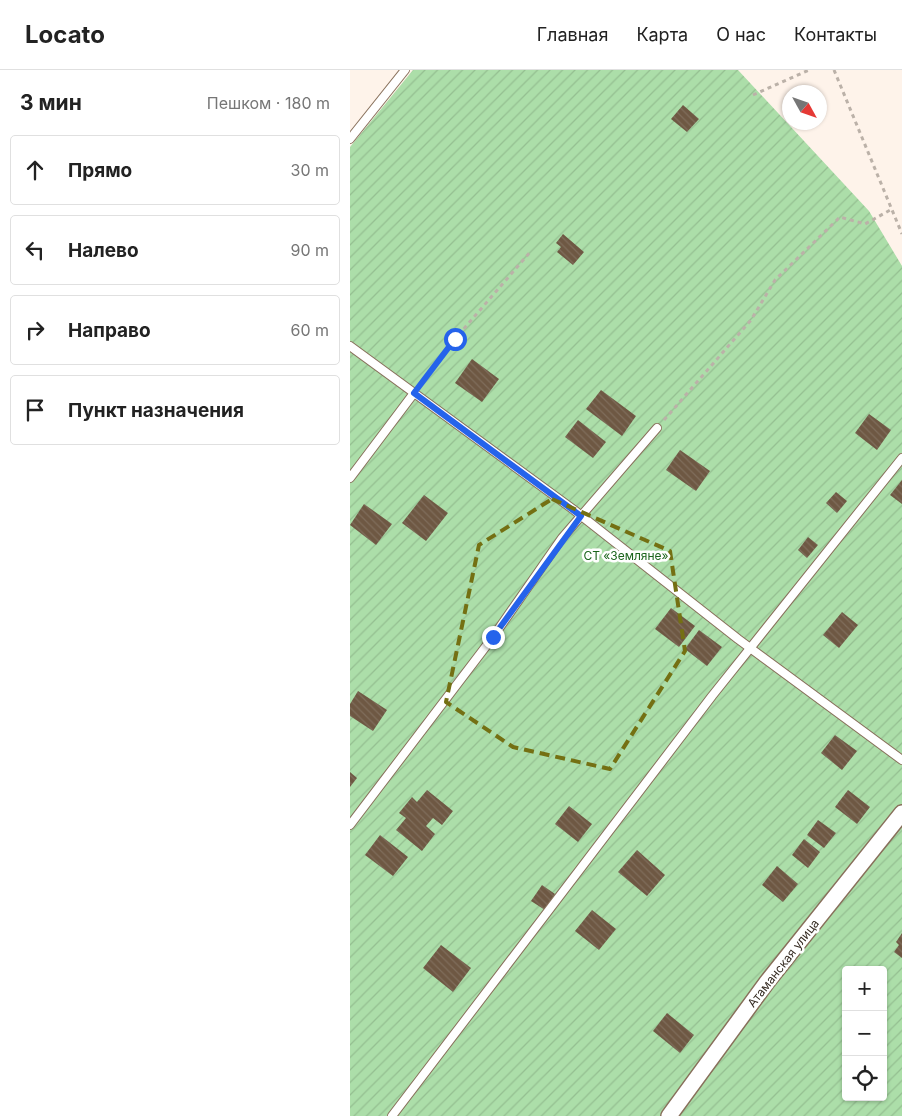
<!DOCTYPE html>
<html lang="ru">
<meta charset="utf-8">
<style>
body{margin:0;font-family:Inter,sans-serif;background:#f6f6f6;color:#222}
.controls{position:absolute;right:15px;bottom:15px;display:grid;overflow:hidden;border-radius:5px;box-shadow:0 1px 4px #0004}
.controls button{width:45px;height:45px;display:grid;place-items:center;padding:0;border:0;border-bottom:1px solid #e0e0e0;background:#fff;color:#222;font:25px sans-serif}
.compass{position:absolute;left:432px;top:15px;width:45px;height:45px;border-radius:50%;background:#fff;box-shadow:0 1px 4px #0004;rotate:130deg}
.stop{position:absolute;width:15px;height:15px;margin:-11px;border:4px solid #2563eb;border-radius:50%;background:#fff}
.stop.end{background:#2563eb;border-color:#fff;box-shadow:0 1px 5px #0008}
.list{margin:0;padding:0;list-style:none}
h2{display:flex;justify-content:space-between;align-items:center;height:65px;margin:0;padding:0 20px;font-size:21px}
h2 small{font-size:16px;font-weight:400;color:#767676}
.list li{display:grid;grid-template-columns:32px 1fr auto;gap:15px;align-items:center;box-sizing:border-box;height:70px;margin:0 10px 10px;padding:0 10px;border:1px solid #e0e0e0;border-radius:5px}
.list b{display:block;font-size:19px;white-space:nowrap}
.list em{font-size:16px;font-style:normal;color:#767676}
.icon{flex:none;width:28px;height:28px;fill:none;stroke:currentColor;stroke-width:2;stroke-linecap:round;stroke-linejoin:round}
.map{position:relative;flex:none;width:552px;height:1046px;overflow:hidden}
header{display:flex;align-items:center;gap:30px;box-sizing:border-box;height:70px;padding:0 25px;background:#fff;border-bottom:1px solid #e0e0e0}
header strong{font-size:24px}
nav{display:flex;gap:28px;margin-inline-start:auto;font-size:18px}
main{display:flex}
aside{flex:1;background:#fff}
.map>svg:first-child{display:block}
</style>
<header>
<strong>Locato</strong>
<nav><a>Главная</a><a>Карта</a><a>О нас</a><a>Контакты</a></nav>
</header>
<main>
<aside>
<h2>3 мин<small>Пешком · 180 m</small></h2>
<ul class="list">
<li><svg class="icon" aria-label="ahead" viewBox="0 0 24 24"><path d="M12 20V5M6 11l6-6 6 6"/></svg><div><b>Прямо</b></div><em>30 m</em></li>
<li><svg class="icon" aria-label="left" viewBox="0 0 24 24"><path d="M17 20v-9H6M10 6l-5 5 5 5"/></svg><div><b>Налево</b></div><em>90 m</em></li>
<li><svg class="icon" aria-label="right" viewBox="0 0 24 24"><path d="M7 20v-9h11M14 6l5 5-5 5"/></svg><div><b>Направо</b></div><em>60 m</em></li>
<li><svg class="icon" aria-label="arrive" viewBox="0 0 24 24"><path d="M6 21V4h12l-3 4 3 4H6"/></svg><div><b>Пункт назначения</b></div></li>
</ul>
</aside>
<div class="map">
<svg width="552" height="1046" viewBox="0 0 552 1046">
<defs>
<pattern id="garden-furrows" width="10" height="10" patternUnits="userSpaceOnUse" patternTransform="scale(1.25)"><rect width="10" height="10" fill="#acdea9"/><path d="M-1 1l2-2M0 10L10 0M9 11l2-2" fill="none" stroke="#95bf91"/></pattern>
<pattern id="building-back-hatch" width="6" height="6" patternUnits="userSpaceOnUse" patternTransform="scale(1.25)"><rect width="6" height="6" fill="#6e5843"/><path d="M-1 5l2 2M0 0l6 6M5-1l2 2" fill="none" stroke="#7f6d5b"/></pattern>
</defs>
<rect width="100%" height="100%" fill="#fef3ea"/>
<path fill="url(#garden-furrows)" fill-rule="evenodd" d="M63,0H388L519,141L552,196V1046H0V77ZM496,900H533V1027H496Z"/>
<g fill="url(#building-back-hatch)">
<polygon points="333,35 349,49 337,62 321,49"/>
<polygon points="213,164 234,182 223,195 207,182 211,177 206,173"/>
<polygon points="122,289 149,309 132,332 105,313"/>
<polygon points="251,320 286,346 272,366 236,339"/>
<polygon points="519,344 541,360 527,380 505,363"/>
<polygon points="228,350 256,372 243,388 215,367"/>
<polygon points="330,380 360,401 346,421 316,400"/>
<polygon points="552,410 552,434 540,425"/>
<polygon points="486,422 497,431 487,443 476,433"/>
<polygon points="74,425 98,443 76,471 52,453"/>
<polygon points="14,434 42,454 26,475 0,455"/>
<polygon points="458,467 468,475 457,488 448,480"/>
<polygon points="321,538 345,556 329,577 305,559"/>
<polygon points="492,542 508,555 489,578 473,565"/>
<polygon points="349,560 372,577 357,596 335,579"/>
<polygon points="8,621 37,640 23,661 0,646 0,634"/>
<polygon points="485,665 507,681 492,700 471,683"/>
<polygon points="0,702 7,708 0,717"/>
<polygon points="77,720 103,741 92,755 83,748 76,756 85,764 72,781 46,760 56,748 49,743 62,727 67,732"/>
<polygon points="498,720 520,737 507,754 485,737"/>
<polygon points="219,736 242,754 228,772 205,754"/>
<polygon points="468,750 486,763 474,778 457,765"/>
<polygon points="30,765 58,787 43,806 15,785"/>
<polygon points="454,769 470,782 458,798 442,785"/>
<polygon points="287,780 315,805 297,826 268,802"/>
<polygon points="427,796 448,814 433,832 412,815"/>
<polygon points="192,815 205,824 195,840 181,831"/>
<polygon points="242,840 266,859 249,880 225,861"/>
<polygon points="552,863 552,888 544,882 549,875 546,872"/>
<polygon points="91,875 121,898 103,922 73,898"/>
<polygon points="317,943 344,965 330,983 303,961"/>
</g>
<g fill="none" stroke-linecap="round" stroke-linejoin="round">
<g stroke="#88705b" stroke-width="10">
<g id="service">
<polyline points="0,69 55,0"/>
<polyline points="0,276 224,440 388,569 552,690"/>
<polyline points="0,408 64,323"/>
<polyline points="0,755 143,567 212,468 307,358"/>
<polyline points="42,1046 362,626 552,388"/>
</g>
</g>
<g stroke="#88705b" stroke-width="18">
<polyline id="minor" points="319,1046 417,912 552,743"/>
</g>
<g stroke="#bbb1a8" stroke-width="3" stroke-dasharray="4 4" stroke-linecap="butt">
<polyline points="484,0 552,164"/>
<polyline points="403,25 459,0"/>
<polyline points="70,316 105,269 181,181"/>
<polyline points="314,350 401,250 425,210 490,147 515,154 542,139"/>
</g>
<use href="#service" stroke="#fff" stroke-width="8"/>
<use href="#minor" stroke="#fff" stroke-width="15"/>
</g>
<g fill="none" stroke-linecap="round" stroke-linejoin="round">
<polyline stroke="#2563eb" stroke-width="6" points="105,269 64,323 231,446 143,567"/>
</g>
<path fill="none" stroke="#747013" stroke-width="4" stroke-dasharray="10 6" stroke-linejoin="round" d="M202,429L320,481L335,581L260,699L163,677L96,632L129,475Z"/>
<g text-anchor="middle" dominant-baseline="central" stroke-width="5" stroke-linejoin="round" paint-order="stroke">
<g font-size="12" fill="#1b641c" stroke="#fff">
<text x="276" y="485">СТ «Земляне»</text>
</g>
<g font-size="12" fill="#362c23" stroke="#fff">
<text transform="translate(433 893) rotate(-52)">Атаманская улица</text>
</g>
</g>
</svg>
<div class="controls">
<button>+</button>
<button>−</button>
<button><svg class="icon" aria-label="locate" viewBox="0 0 24 24"><circle cx="12" cy="12" r="6"/><path d="M12 2v4M12 18v4M2 12h4M18 12h4"/></svg></button>
</div>
<svg class="compass" viewBox="-18 -18 36 36"><path d="M0-13l5 13h-10z" fill="#e53935"/><path d="M0 13l5-13h-10z" fill="#767676"/></svg>
<div class="stop" style="left:105px;top:269px"></div>
<div class="stop end" style="left:143px;top:567px"></div>
</div>
</main>
